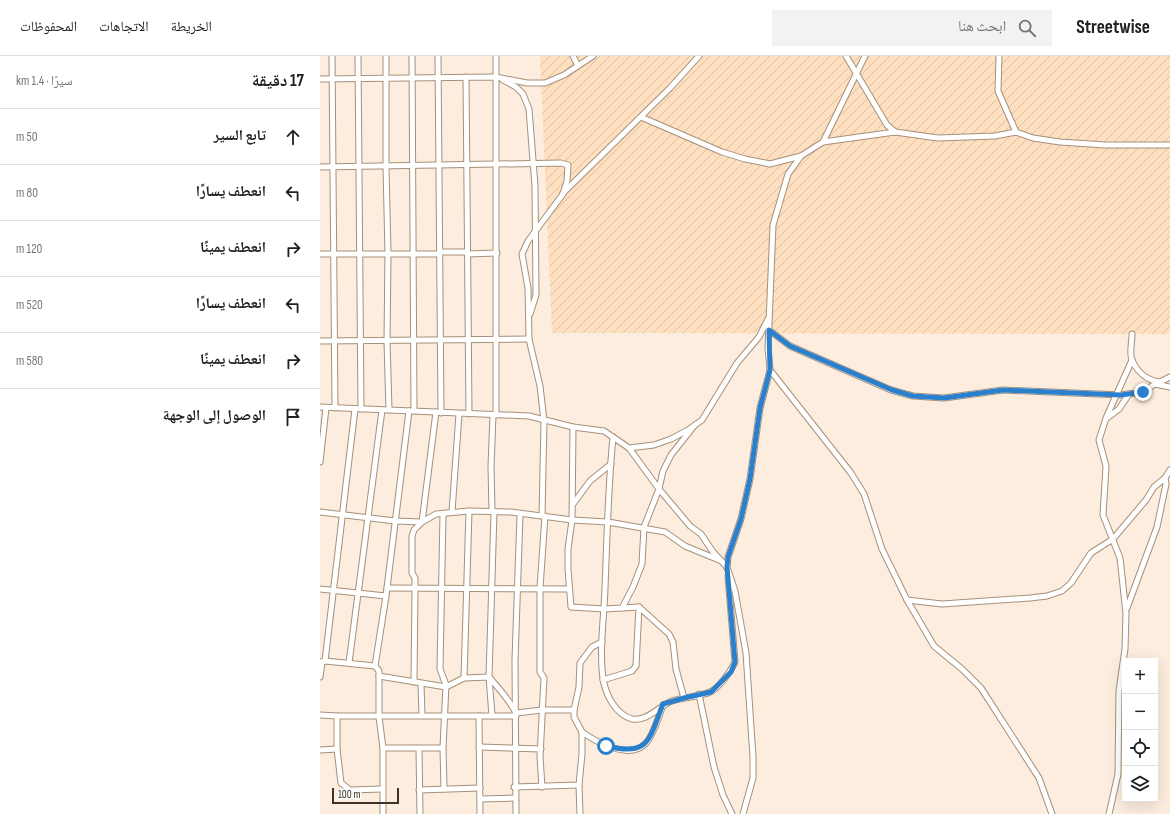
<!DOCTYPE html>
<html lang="ar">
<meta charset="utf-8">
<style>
body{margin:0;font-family:"Sofia Sans Condensed","Noto Naskh Arabic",sans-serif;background:#f2f2f2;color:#202124;direction:rtl}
.controls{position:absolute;right:12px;bottom:12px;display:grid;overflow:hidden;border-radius:0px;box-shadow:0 4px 16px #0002}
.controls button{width:36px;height:36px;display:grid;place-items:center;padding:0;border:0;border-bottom:1px solid #e0e0e0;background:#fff;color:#202124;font:20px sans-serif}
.scale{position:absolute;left:12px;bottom:10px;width:67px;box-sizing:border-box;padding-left:4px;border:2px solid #3b3228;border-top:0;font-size:11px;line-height:14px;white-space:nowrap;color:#3b3228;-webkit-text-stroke:3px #fdfdfd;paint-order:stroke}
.stop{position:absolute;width:12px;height:12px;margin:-9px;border:3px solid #2b80ce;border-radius:50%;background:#fff}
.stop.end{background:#2b80ce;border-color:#fff;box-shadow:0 1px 4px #0008}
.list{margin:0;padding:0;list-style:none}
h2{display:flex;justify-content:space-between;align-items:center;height:52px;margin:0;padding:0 16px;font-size:17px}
h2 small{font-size:13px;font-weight:400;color:#757577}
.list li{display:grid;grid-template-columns:26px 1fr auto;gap:12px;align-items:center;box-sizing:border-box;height:56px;padding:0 16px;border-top:1px solid #e0e0e0}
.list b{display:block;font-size:15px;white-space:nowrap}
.list em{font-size:13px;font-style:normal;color:#757577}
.icon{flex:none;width:22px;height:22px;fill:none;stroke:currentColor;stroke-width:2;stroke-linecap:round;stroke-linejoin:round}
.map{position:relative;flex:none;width:850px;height:758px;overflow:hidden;direction:ltr}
header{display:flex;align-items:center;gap:24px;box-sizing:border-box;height:56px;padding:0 20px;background:#fff;border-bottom:1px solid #e0e0e0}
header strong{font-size:19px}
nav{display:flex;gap:22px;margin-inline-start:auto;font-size:14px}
.search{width:280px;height:36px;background:#f2f2f2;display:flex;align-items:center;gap:10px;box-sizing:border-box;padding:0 14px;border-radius:0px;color:#757577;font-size:15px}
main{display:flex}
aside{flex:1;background:#fff}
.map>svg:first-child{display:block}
</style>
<header>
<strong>Streetwise</strong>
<div class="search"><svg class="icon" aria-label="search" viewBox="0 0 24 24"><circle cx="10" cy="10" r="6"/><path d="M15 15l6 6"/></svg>ابحث هنا</div>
<nav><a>الخريطة</a><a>الاتجاهات</a><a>المحفوظات</a></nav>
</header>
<main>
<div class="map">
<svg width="850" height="758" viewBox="0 0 850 758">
<defs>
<pattern id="industrial-furrows" width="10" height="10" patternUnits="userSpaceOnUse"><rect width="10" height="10" fill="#fedfc0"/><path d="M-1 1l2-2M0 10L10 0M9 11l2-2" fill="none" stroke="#dbc0a5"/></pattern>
</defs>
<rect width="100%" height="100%" fill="#fcedde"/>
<polygon fill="url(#industrial-furrows)" points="220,0 850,0 850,278 232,277"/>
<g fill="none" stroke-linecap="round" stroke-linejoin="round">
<g stroke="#a79079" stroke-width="7">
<g id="minor">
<polyline points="12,0 15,352"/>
<polyline points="38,0 41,353"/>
<polyline points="66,0 66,111 68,198 67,285 69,354"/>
<polyline points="92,0 94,355"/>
<polyline points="118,0 121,357"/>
<polyline points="253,0 258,10"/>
<polyline points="526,0 567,69 575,76"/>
<polyline points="679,0 678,35 696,76"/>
<polyline points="146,21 149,358"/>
<polyline points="0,23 176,21 207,27 225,27 244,19 273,0"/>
<polyline points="183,24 196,31 203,38 209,53 215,130 216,239 210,258"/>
<polyline points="321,61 402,96 425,103 450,108 481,100 503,86 575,76 618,82 675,80 696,76 713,82 740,86 785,89 850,89"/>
<polyline points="503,86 545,0"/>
<polyline points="481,100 468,118 453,169 448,292 450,314 531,417 544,438 562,493 587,544 614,590 642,613 661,632 719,722 732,758"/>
<polyline points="0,111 241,107 248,109 247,125 243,138 208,185 202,198 208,232 209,283 220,330 224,365 222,460"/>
<polyline points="243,137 350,32 379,0"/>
<polyline points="120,196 147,196"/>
<polyline points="0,198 120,198"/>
<polyline points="147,198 177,197"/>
<polyline points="449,274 470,290 571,334 593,340 624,342 683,334 801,339 823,336 835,328 850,331"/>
<path d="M812,278C812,286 809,298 812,304C817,316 827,324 839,326"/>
<polyline points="0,285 209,283"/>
<polyline points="836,328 850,321"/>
<polyline points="0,351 209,360 253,371 284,375 309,392 339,433 370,470 381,478 393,496 407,511 415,535 426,597 433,701 433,722 423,758"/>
<polyline points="176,359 176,0"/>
<polyline points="787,362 799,353 809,338"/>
<polyline points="253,371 252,464 248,493 248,513 251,551 284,553 302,552 313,531 322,508 324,471 339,433 343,415 351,399 374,370"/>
<path d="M293,381C288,431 287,482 285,532C284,562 279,594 283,623C286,639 295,658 312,663C327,666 339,650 352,645C364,641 379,641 390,636C399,632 411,615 415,606L408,520"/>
<polyline points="309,392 334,389 351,383 368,374 382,364 417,307 439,281 448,263"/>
<polyline points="0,406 6,352"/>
<polyline points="253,448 270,425 291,408"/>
<polyline points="0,456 75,465 102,466 116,458 149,455 191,456 252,464 288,466 345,476 365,490 399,504"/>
<polyline points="132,456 139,358"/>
<polyline points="172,456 171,410 173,359"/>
<polyline points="123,458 120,613 126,629 123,692 124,733"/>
<polyline points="407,512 408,501 421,463 430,423 440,352 450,314"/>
<polyline points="67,532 249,533"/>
<polyline points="0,533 66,540"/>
<polyline points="587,544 622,548 710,542 727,540 742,535 751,527 771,497 793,483 826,444 834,431 845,422 850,414"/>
<polyline points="302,552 319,551 349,578 353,586 356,613 364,642"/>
<polyline points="807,552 837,471 846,428 845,422"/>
<polyline points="5,605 35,353"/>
<polyline points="0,606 5,605 55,610"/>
<polyline points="29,607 62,354"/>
<path d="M59,620L126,631L144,622L169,621C179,633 189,643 196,657L222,654H254"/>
<polyline points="0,621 2,606"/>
<polyline points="144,622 149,455"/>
<polyline points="283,624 312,615 316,610 319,551"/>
<polyline points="94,626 95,533 95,522 92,517 92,480 94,474 102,466 116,356"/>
<polyline points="101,628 102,659"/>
<polyline points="379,638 394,711 403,739 412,758"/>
<polyline points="0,659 17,660"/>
<polyline points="159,660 160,758"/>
<polyline points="172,660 169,621 174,456"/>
<path d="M262,676C276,686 309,704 325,688C333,681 339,659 343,649"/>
<polyline points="159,691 221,693"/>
<polyline points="63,692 123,692"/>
<polyline points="17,693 21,727 30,734 62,733"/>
<polyline points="99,693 100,758"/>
<polyline points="0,694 17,693 17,660 196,660"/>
<polyline points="259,729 260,758"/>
<polyline points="194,731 259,729 262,698 262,676 254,661 254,654 259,631 260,607 272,591 282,586"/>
<polyline points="222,731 220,701 224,622 220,616 220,532 225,460"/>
<polyline points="99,734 160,732"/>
<polyline points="160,743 195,742"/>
<polyline points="63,758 63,692 59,661 59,615 55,610 66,540 89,355"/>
<polyline points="196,758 195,604 200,459"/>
<polyline points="789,758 798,718 799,635 805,593 806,557 800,502 783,459 786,410 779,384 786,362 812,304"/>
</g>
</g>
<use href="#minor" stroke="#fff" stroke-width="5"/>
</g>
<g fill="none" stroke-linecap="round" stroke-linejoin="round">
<path stroke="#2b80ce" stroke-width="5" d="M286,690C330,701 329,683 343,648L364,642L391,636L411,616L415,606L407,511L408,501L421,463L430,423L440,352L450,314L449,274L470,290L572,334L593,340L624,342L683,334L801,339L823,336"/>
</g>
</svg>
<div class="controls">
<button>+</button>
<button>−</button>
<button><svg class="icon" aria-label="locate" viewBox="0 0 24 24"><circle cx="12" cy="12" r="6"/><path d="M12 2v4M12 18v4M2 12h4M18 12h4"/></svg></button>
<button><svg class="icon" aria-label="layers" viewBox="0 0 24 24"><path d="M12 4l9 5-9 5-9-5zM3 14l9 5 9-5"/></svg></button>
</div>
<div class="scale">100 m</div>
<div class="stop" style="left:286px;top:690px"></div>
<div class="stop end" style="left:823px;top:336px"></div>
</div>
<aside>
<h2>17 دقيقة<small>سيرًا · 1.4 km</small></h2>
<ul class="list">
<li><svg class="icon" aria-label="ahead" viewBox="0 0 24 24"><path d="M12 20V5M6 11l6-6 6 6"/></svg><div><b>تابع السير</b></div><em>50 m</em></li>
<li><svg class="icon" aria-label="left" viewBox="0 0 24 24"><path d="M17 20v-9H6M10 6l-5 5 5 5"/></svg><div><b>انعطف يسارًا</b></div><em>80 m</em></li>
<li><svg class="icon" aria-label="right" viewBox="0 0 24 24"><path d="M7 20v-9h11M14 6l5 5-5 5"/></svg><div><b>انعطف يمينًا</b></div><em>120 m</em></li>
<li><svg class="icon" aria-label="left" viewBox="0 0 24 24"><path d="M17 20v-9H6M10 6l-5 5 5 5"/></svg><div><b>انعطف يسارًا</b></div><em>520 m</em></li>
<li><svg class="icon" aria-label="right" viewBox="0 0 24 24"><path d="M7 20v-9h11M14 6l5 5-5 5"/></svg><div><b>انعطف يمينًا</b></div><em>580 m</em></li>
<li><svg class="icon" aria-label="arrive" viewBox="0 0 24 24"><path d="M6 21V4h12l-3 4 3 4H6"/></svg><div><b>الوصول إلى الوجهة</b></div></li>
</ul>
</aside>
</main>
